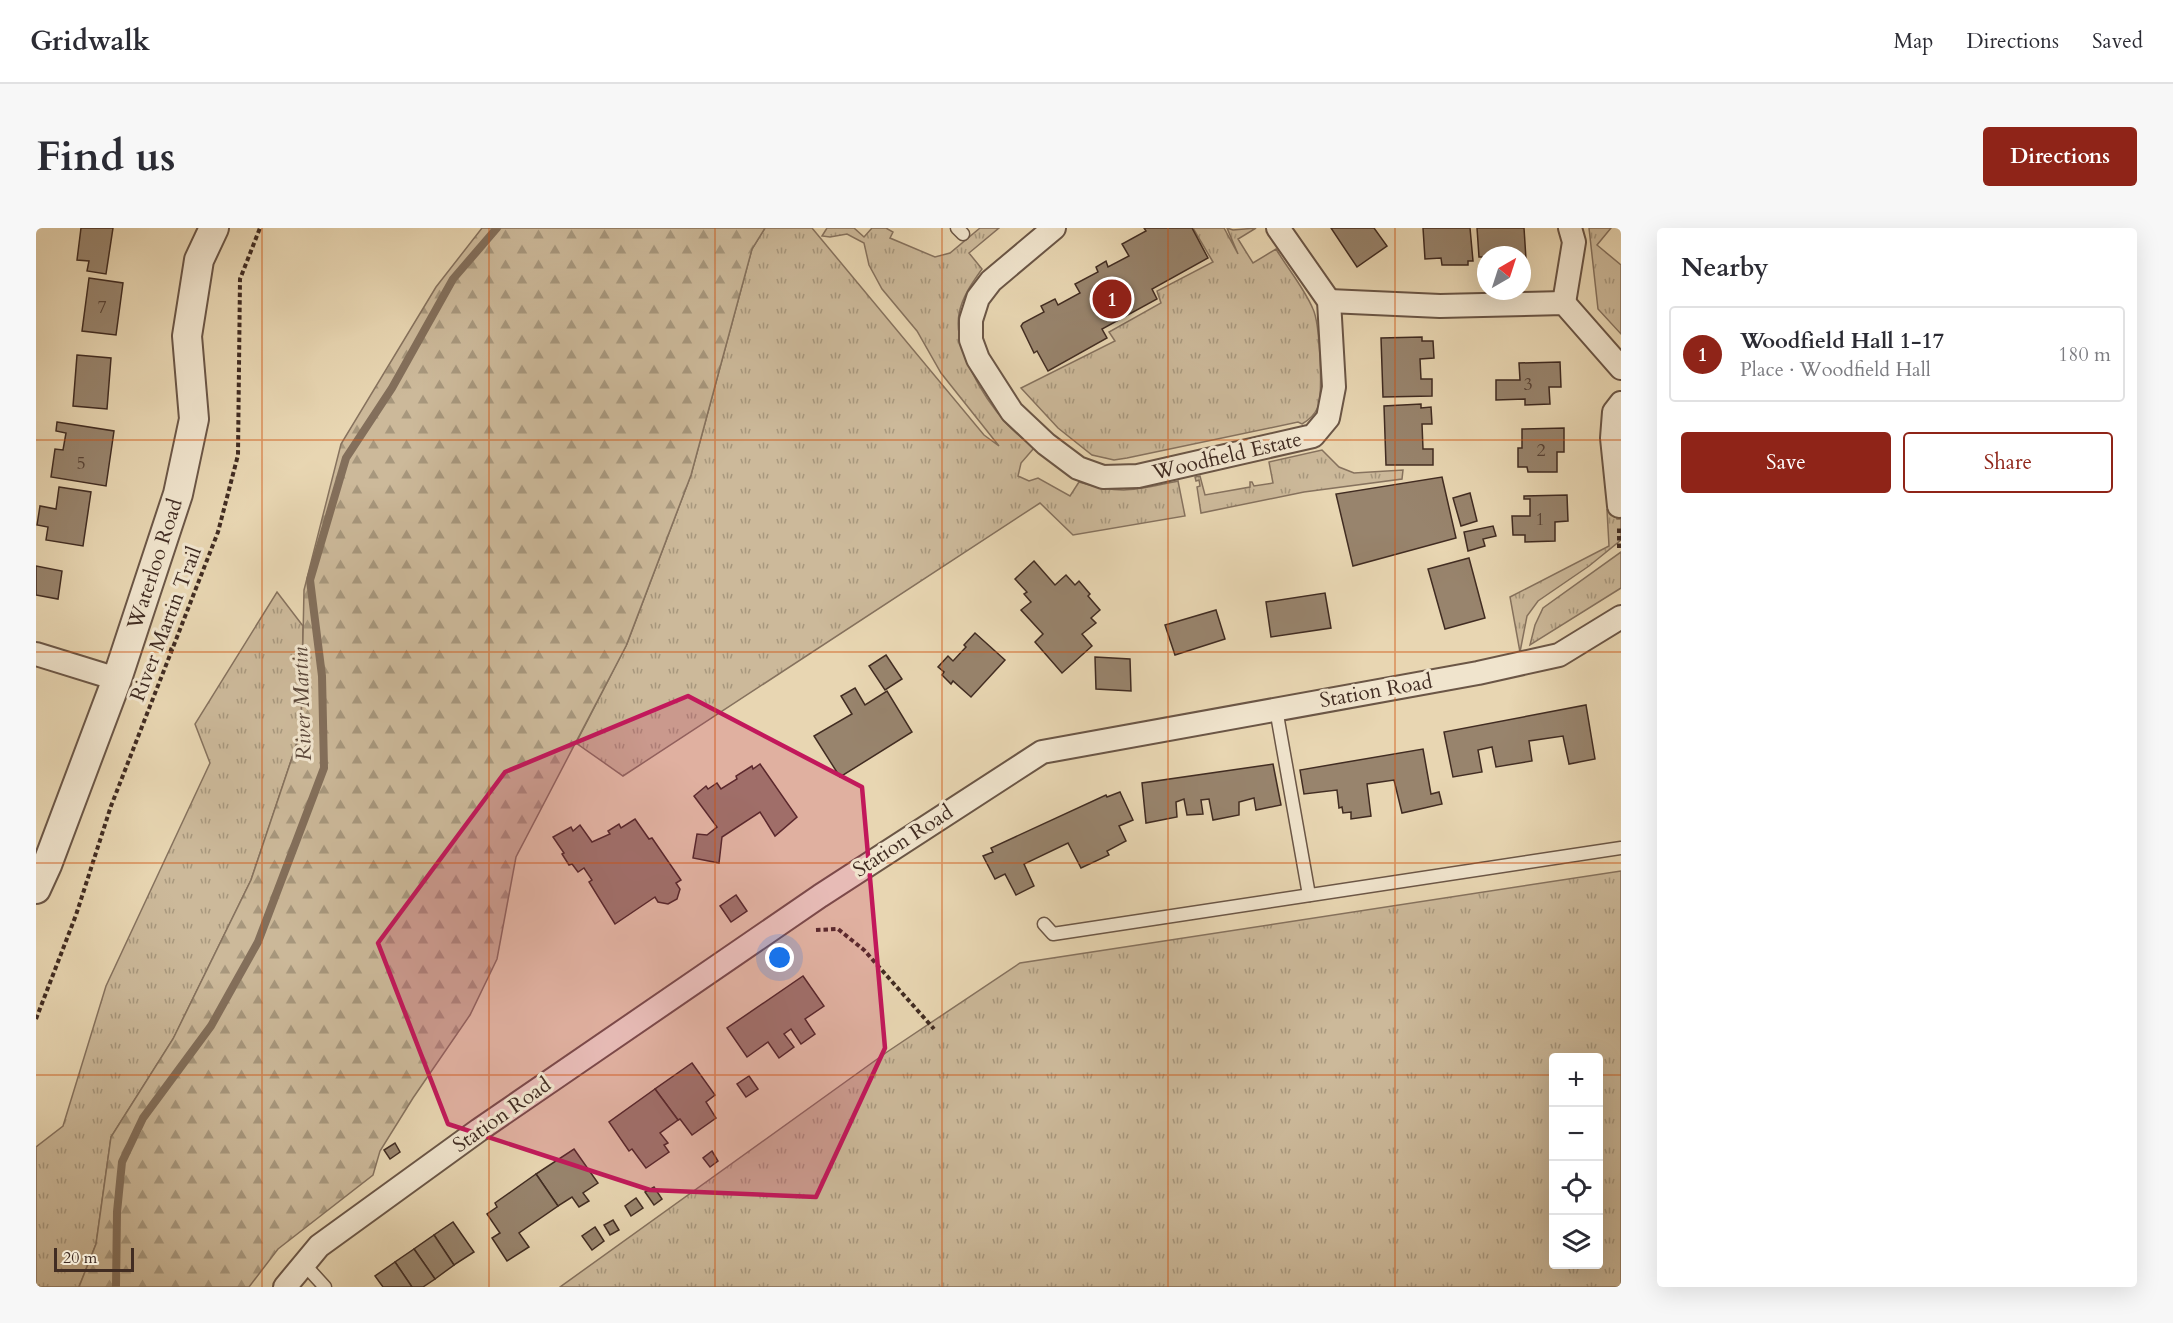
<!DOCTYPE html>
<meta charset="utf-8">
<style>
body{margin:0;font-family:Cardo,serif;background:#f7f7f7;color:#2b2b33}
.controls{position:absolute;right:18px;bottom:18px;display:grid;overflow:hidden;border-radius:6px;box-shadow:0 6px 24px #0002}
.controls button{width:54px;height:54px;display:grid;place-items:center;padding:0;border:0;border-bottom:2px solid #e1e1e2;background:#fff;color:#2b2b33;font:30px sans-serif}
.compass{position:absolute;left:1441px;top:18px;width:54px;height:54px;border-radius:50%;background:#fff;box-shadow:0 6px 24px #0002;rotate:39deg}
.scale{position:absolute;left:18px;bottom:15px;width:80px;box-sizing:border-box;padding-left:6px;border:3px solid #412c22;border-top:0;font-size:16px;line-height:21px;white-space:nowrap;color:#412c22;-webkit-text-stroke:4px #f0e4cd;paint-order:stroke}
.you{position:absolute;left:744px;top:730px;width:21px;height:21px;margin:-15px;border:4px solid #fff;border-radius:50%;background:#1a73e8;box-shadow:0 0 0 9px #1a73e833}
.badge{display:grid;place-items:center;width:39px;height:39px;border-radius:50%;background:#8f2418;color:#fff;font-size:20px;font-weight:700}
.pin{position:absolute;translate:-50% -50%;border:3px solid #fff;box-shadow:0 2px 6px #0006}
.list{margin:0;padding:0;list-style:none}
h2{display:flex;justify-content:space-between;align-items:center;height:78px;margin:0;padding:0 24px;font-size:26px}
h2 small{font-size:20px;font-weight:400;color:#7c7c81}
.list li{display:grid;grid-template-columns:39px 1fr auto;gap:18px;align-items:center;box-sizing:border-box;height:96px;margin:0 12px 12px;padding:0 12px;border:2px solid #e1e1e2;border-radius:6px}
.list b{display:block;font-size:22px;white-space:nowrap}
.list p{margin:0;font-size:20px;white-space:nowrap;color:#7c7c81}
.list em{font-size:20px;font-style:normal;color:#7c7c81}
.actions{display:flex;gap:12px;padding:18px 24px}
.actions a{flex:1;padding:14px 0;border:2px solid #8f2418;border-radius:6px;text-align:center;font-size:21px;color:#8f2418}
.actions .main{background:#8f2418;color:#fff}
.icon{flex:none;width:33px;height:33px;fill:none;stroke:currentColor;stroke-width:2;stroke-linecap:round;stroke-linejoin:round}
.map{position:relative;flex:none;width:1585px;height:1059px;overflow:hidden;border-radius:6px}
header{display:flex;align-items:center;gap:36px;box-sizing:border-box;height:84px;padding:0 30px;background:#fff;border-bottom:2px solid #e1e1e2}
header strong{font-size:28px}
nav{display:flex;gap:33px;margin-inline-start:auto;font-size:21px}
.intro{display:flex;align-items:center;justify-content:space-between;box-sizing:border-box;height:144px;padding:0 36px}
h1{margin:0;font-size:42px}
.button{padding:15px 27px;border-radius:6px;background:#8f2418;color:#fff;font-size:21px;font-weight:700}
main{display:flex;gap:36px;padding:0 36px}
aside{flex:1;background:#fff;border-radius:6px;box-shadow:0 6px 24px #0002}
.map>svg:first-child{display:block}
</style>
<header>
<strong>Gridwalk</strong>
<nav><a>Map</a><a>Directions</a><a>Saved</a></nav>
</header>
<div class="intro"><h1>Find us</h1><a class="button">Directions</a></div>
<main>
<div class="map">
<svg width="1585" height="1059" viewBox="0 0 1585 1059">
<defs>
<pattern id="grass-tufts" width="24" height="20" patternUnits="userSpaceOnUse" patternTransform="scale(1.5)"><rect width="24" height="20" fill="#ccb99a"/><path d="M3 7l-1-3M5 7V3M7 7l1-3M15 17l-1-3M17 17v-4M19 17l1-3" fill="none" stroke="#a7977d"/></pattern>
<pattern id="forest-firs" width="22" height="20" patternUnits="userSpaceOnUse" patternTransform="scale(1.5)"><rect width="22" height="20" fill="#ccb99a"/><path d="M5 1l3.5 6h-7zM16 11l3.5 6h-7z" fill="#a7977d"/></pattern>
</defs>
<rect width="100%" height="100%" fill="#e8d6b2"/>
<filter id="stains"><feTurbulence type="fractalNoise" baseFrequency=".00333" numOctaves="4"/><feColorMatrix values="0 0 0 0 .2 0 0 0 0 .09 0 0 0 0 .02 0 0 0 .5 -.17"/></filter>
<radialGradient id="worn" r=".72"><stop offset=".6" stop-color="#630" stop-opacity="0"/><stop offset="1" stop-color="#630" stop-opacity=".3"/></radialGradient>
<g fill="url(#grass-tufts)" stroke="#86725e" stroke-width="1.5" fill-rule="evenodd">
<path d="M729,0H776L948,207L963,218L905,145L881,103L846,61L833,37L828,15L811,6L794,9L786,8L791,0H818L828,9L836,0H850L857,4L854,10L899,29L914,25L944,0H963L933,25L946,41C936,55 926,69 923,86C917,121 948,170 970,195C978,204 989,212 998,220L985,235L982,248L993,253L1002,250L1034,268L1043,254C1085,267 1101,262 1142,253L1149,288L1037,307L1004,275L587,548L540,515L591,416L655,247L716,21Z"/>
<path d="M1157,0H1188L1202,26L1191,0L1197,2L1220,0L1202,11L1217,35L1240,21C1252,41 1268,60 1277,81C1284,96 1287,164 1282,179C1279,186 1273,192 1266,196L1262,194L1091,230L1078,232L1056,227L1022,200L985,160L1079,113L1073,104L1125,75L1121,63L1177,34Z"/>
<polygon points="1553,0 1575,0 1561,17 1585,37 1585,106 1562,81"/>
<polygon points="1286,222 1303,239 1318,245 1367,242 1366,251 1268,264 1165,285 1161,259 1164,258 1163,252 1160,253 1159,249 1164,248 1169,267 1214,259 1214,254 1216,254 1218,258 1237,255 1233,234"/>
<polygon points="1571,282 1580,285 1581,291 1585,291 1585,312 1553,338 1502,373 1491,388 1484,424 1474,369 1573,318"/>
<polygon points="1585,324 1585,360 1494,417 1499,397 1507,380"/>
<polygon points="241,364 267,398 265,503 215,652 137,811 75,909 60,1016 43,1059 0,1059 0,919 27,898 70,758 174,535 159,496"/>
<path d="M1585,643V1059H524L851,824L984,735ZM1518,830H1562V1036H1518Z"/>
</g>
<polygon fill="url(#forest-firs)" stroke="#86725e" stroke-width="1.5" points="446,0 729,0 716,21 655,247 590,418 480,629 461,731 434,787 377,870 344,923 337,947 242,1021 213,1059 43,1059 60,1016 75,909 137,811 215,652 265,503 268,362 305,216 400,59"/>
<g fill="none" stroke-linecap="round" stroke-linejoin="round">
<polyline stroke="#836f5b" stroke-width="8" points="80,1059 81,984 86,934 107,890 175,798 222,714 288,540 286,448 274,352 310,230 356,160 417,51 461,0"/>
</g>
<g fill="#98846d" stroke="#412c22" stroke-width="1.5">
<polygon points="45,0 77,0 70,46 51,43 53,33 41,32"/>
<polygon points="1108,0 1156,0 1172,30 1116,61 1121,71 1066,101 1071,110 1012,143 1001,123 998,125 985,98 987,95 1008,84 1005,78 1019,71 1022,77 1044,65 1039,56 1062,44 1060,39 1070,33 1072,39 1093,28 1086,16 1110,3"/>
<polygon points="1295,0 1338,0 1351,18 1321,39"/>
<polygon points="1387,0 1434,0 1437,33 1432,33 1432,37 1406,37 1405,30 1389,31"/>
<polygon points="1441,0 1488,0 1490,31 1486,31 1486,27 1450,27 1450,29 1443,29"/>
<polygon points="53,50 87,55 80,107 46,103"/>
<polygon points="1386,109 1386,113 1397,113 1398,130 1384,131 1385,151 1396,151 1396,168 1347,169 1345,110"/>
<polygon points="41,127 75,130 71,181 37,178"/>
<polygon points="1524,134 1525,159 1513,159 1514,176 1489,177 1489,171 1460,172 1460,152 1484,152 1483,135"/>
<polygon points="1385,176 1385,180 1395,179 1396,196 1386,196 1387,221 1397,221 1397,237 1350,237 1348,178"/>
<polygon points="21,194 78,203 70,258 15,249 19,221 27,222 30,205 20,203"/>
<polygon points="1528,200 1528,224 1521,224 1521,244 1492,244 1491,239 1482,239 1482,220 1486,220 1486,201"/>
<polygon points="1406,249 1420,310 1317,338 1300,266"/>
<polygon points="23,259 55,264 47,318 10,312 12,299 1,297 4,278 20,281"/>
<polygon points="1434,265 1441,293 1425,298 1417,270"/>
<polygon points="1531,267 1532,293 1519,294 1519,313 1489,314 1489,307 1477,307 1476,288 1494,288 1494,271 1488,271 1488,268"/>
<polygon points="1457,298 1460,308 1447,311 1449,318 1432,323 1428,304"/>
<polygon points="1433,330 1449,390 1409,401 1392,341"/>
<polygon points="998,333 1019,357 1030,347 1039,357 1043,353 1054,366 1052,368 1064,382 1055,390 1060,395 1046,406 1056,418 1026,445 999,414 1007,406 985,382 995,374 988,366 991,364 979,351"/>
<polygon points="0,338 26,343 22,371 0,367"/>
<polygon points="1289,365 1295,400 1235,409 1230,374"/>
<polygon points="1180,382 1189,411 1139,427 1129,397"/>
<polygon points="939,405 969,432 935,469 917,453 915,456 906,447 908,444 902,439 912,428 917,433 930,419 928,417"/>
<polygon points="850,427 866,451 849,462 833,438"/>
<polygon points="1059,429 1094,431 1095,463 1060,461"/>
<polygon points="819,460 829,477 851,463 876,504 804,549 778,508 816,486 805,468"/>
<polygon points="1550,477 1559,531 1533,536 1527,508 1493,513 1496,533 1460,539 1456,519 1442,522 1446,544 1417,549 1408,504"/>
<polygon points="1387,521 1395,566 1403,564 1406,576 1366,585 1358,552 1331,556 1335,588 1315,591 1315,584 1307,585 1306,579 1303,580 1301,562 1268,566 1264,542"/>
<polygon points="724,536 761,589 739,608 724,584 686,609 683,635 657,630 661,606 671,607 681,599 658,568 670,558 672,561 681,555 685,561 701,551 700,548 716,538 717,541"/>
<polygon points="1237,536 1245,577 1220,582 1218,570 1203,574 1203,587 1177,592 1173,571 1165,572 1167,586 1151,587 1148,571 1140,574 1141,589 1110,595 1106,555"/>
<polygon points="1084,564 1097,592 1083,598 1090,613 1071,623 1073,627 1045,640 1032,615 988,636 998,658 980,667 969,646 959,651 947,628 957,624 955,620 1070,567 1071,569"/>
<polygon points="599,591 613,611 616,610 645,652 640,655 644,661 641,671 632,676 622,674 619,669 579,696 553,654 556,652 548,640 542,644 536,636 533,637 526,626 528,625 517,609 535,599 537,603 544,597 556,614 574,606 572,603 583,596 585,600"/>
<polygon points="700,667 711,683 695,694 684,678"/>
<polygon points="767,748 788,778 769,791 779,806 765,816 755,801 748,806 758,819 743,830 732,814 711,829 691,800"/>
<polygon points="656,835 679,867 670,874 680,890 656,907 644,891 642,892 619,861"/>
<polygon points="713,848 722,861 710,869 701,856"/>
<polygon points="619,861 642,892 624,905 632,915 628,917 633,924 610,940 596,921 593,923 573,894"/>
<polygon points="359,915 364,924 354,931 348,922"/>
<polygon points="538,921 562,955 547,965 553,973 543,979 536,969 522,978 500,946"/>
<polygon points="676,923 682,933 674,939 667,930"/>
<polygon points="500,946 522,978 483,1005 493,1019 471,1033 456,1010 464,1005 451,986 461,979 459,975"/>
<polygon points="618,959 626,971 618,977 609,964"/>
<polygon points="600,970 607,980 595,988 589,978"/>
<polygon points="577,992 583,1002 574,1007 568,997"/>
<polygon points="417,994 438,1024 418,1037 398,1007"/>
<polygon points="559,999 568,1013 556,1022 546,1008"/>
<polygon points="398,1007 418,1037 399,1051 378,1021"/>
<polygon points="378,1021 399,1051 387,1059 376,1059 359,1034"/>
<polygon points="359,1034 376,1059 347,1059 339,1048"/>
</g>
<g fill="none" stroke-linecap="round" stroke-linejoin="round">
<g stroke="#6b5646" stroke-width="15">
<g id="service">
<polyline points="921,0 927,6"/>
<polyline points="1240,481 1273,667"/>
<polyline points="1008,696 1017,706 1585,620"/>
<polyline points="268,1036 289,1059"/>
</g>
</g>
<g stroke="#6b5646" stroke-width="26">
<g id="minor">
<polyline points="1018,0 955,53 942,70 935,92 935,112 942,131 976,184 1010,216 1042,240 1067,249 1102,248 1277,208 1292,190 1298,159 1293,73 1242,0"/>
<polyline points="1293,73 1404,78 1528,75 1585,140"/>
<polyline points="1528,75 1538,14 1534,0"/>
<polyline points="1583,278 1576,210 1578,184 1585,175"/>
<polyline points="0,426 81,451"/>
<polyline points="249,1059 283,1018 443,902 784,668 1006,524 1442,445 1523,427 1585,389"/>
</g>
</g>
<g stroke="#6b5646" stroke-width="32">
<polyline id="tertiary" points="0,661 11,637 81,451 142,266 158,191 151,108 163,32 178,0"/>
</g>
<g stroke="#412c22" stroke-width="4" stroke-dasharray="4.5 3" stroke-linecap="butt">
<polyline points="1583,320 1583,300"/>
<polyline points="119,416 136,422"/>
<polyline points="780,702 802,701 828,722 898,801"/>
<polyline points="0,791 40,687 75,578 182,304 202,227 204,51 224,0"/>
</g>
<use href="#service" stroke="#f0e4cd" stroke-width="12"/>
<use href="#minor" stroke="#f0e4cd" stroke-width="22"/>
<use href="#tertiary" stroke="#f0e4cd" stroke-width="28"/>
</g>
<path fill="#c2185b" fill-opacity="0.2" stroke="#c2185b" stroke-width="4.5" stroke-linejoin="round" d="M652,468L826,559L849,820L780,969L614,962L412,896L342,715L469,544Z"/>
<path fill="none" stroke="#cf520f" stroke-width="1.5" stroke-opacity="0.55" d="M226,0V1059M453,0V1059M679,0V1059M906,0V1059M1132,0V1059M1359,0V1059M0,212H1585M0,424H1585M0,635H1585M0,847H1518M1562,847H1585"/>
<g text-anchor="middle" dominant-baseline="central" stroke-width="6" stroke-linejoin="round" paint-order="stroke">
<g font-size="18" fill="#574235">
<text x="66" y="79">7</text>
<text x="1492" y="156">3</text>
<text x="1505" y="222">2</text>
<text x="45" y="235">5</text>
<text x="1504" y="291">1</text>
</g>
<g font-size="21" fill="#412c22" stroke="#f0e4cd">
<text transform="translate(1191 228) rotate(-13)">Woodfield Estate</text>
<text transform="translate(119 336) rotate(-72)">Waterloo Road</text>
<text transform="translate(130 396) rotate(-69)">River Martin Trail</text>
<text transform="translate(1340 463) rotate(-10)">Station Road</text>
<text transform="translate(867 613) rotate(-33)">Station Road</text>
<text transform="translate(466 887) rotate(-35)">Station Road</text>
</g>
<g font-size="22" font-style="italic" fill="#5c483a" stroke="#f0e4cd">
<text transform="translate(266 476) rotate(-92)">River Martin</text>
</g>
</g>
<rect width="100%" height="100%" filter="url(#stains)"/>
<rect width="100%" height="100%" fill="url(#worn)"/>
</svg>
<div class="controls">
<button>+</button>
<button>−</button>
<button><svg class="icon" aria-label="locate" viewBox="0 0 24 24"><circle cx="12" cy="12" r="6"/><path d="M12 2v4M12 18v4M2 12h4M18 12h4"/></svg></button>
<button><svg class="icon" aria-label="layers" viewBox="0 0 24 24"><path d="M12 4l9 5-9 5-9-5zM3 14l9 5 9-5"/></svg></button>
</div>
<svg class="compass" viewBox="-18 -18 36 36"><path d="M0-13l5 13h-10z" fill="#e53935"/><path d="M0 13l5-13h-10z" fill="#7c7c81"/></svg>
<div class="scale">20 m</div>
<div class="you"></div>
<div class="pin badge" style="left:1076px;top:71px">1</div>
</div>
<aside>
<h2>Nearby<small></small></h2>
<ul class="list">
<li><span class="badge">1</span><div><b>Woodfield Hall 1-17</b><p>Place · Woodfield Hall</p></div><em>180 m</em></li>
</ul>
<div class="actions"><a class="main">Save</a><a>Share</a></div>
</aside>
</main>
